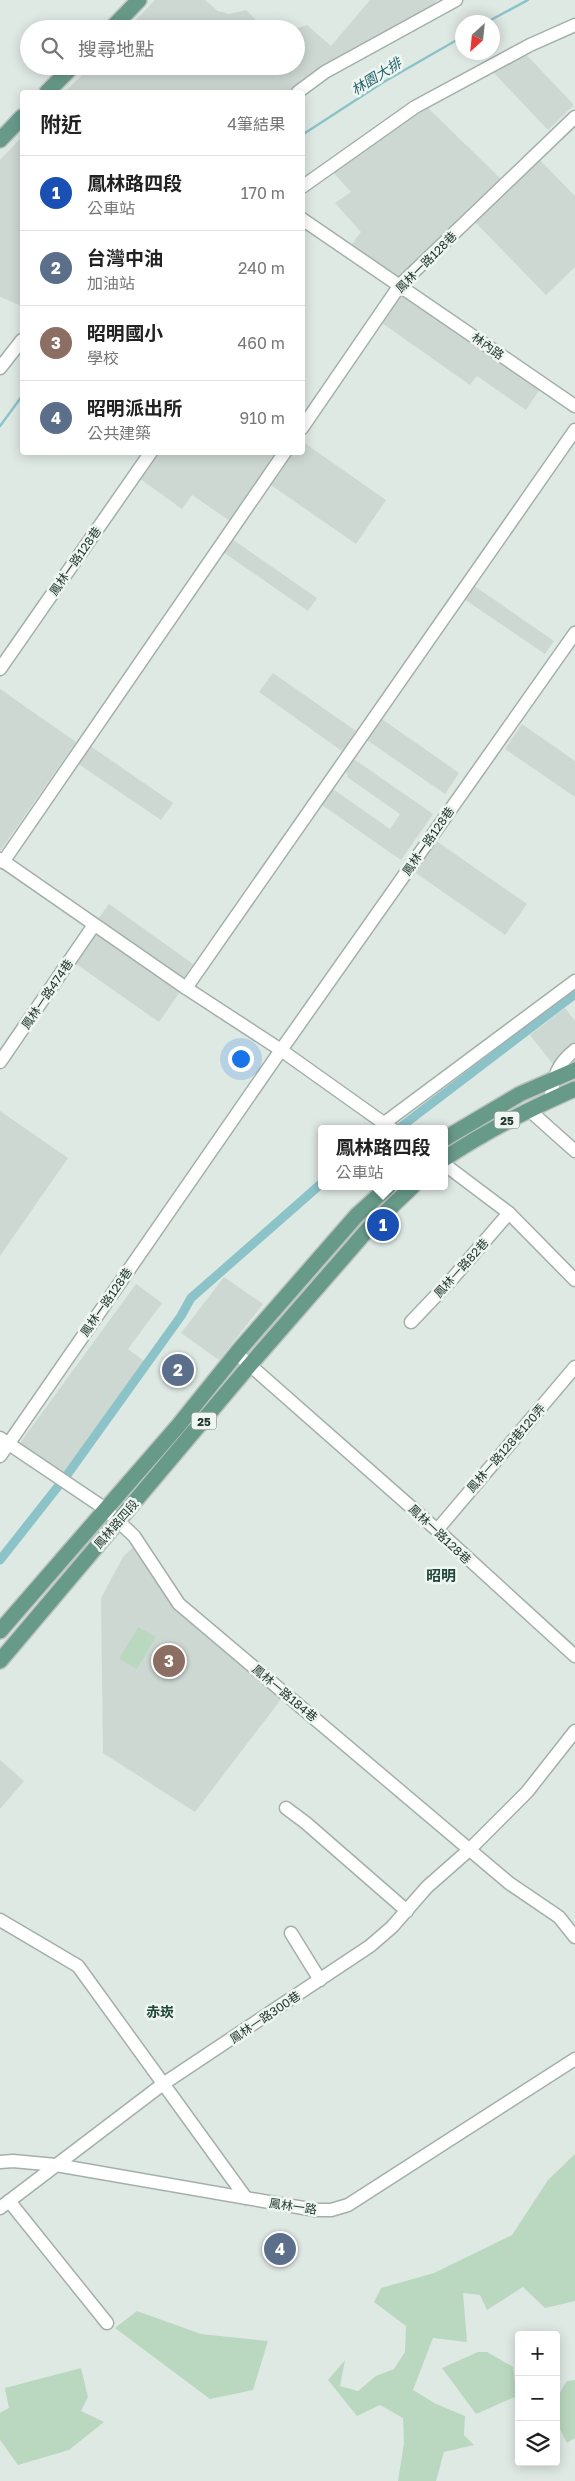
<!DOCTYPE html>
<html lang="zh-TW">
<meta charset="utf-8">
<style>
body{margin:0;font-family:"Golos Text","Noto Sans TC",sans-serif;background:#f6f6f6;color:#222}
.controls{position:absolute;right:15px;bottom:15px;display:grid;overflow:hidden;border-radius:5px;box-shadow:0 2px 12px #0003}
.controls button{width:45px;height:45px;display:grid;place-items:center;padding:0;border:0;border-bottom:1px solid #e0e0e0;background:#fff;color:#222;font:25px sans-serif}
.compass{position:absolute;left:455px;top:15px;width:45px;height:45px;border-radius:50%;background:#fff;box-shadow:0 2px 12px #0003;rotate:207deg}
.you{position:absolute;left:240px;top:1058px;width:18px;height:18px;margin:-12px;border:4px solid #fff;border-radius:50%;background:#1a73e8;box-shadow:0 0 0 8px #1a73e833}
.badge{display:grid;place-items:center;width:32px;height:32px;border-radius:50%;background:#0f766e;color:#fff;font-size:16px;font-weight:700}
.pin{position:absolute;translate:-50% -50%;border:2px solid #fff;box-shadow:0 1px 5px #0006}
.popup{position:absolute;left:318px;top:1125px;width:130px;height:65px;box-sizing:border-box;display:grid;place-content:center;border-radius:5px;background:#fff;filter:drop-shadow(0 1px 4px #0005);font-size:16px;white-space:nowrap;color:#767676}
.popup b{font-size:19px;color:#222}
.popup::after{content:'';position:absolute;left:50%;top:100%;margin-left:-10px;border:10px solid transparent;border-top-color:#fff}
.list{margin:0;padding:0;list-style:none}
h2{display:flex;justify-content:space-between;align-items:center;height:65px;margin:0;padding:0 20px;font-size:21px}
h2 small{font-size:16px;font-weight:400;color:#767676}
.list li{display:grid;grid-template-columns:32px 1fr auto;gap:15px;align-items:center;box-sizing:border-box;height:75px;padding:0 20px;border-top:1px solid #e0e0e0}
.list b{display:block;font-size:19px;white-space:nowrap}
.list p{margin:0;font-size:16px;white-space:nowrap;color:#767676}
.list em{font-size:16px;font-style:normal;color:#767676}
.icon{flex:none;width:28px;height:28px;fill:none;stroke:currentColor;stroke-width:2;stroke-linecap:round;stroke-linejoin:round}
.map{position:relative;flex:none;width:575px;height:2481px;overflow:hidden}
.search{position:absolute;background:#fff;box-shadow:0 2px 12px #0003;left:20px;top:20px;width:285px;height:55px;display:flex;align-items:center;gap:12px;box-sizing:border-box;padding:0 18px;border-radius:28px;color:#767676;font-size:19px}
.panel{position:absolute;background:#fff;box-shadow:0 2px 12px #0003;left:20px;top:90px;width:285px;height:365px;border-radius:5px}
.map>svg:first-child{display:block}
</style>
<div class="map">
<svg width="575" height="2481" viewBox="0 0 575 2481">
<rect width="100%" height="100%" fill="#dfe9e4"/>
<g fill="#ced8d3">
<polygon points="155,0 205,0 218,11 229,14 246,10 265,29 127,29"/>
<polygon points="370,0 437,0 428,11 321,68 289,92 65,92 91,66 296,66 295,29 307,25 331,46"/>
<polygon points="520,48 574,105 548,130 494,73"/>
<polygon points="428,108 501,179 398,278 352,244 361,232 335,203 351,192 329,168"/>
<polygon points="22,137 22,306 0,297 0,160"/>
<polygon points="538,158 575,196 575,267 546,295 473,220"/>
<polygon points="399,292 540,389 526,410 477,376 470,385 379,321"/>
<polygon points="303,442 386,500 356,544 268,483 289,453 302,452"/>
<polygon points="274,452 280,456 233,523 192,495 182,509 139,478 157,453"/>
<polygon points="232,539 317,598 308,611 223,552"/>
<polygon points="470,583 554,641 545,654 461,597"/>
<polygon points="273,673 356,731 342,751 259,692"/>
<polygon points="0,689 76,742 0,851"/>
<polygon points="379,717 459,773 445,794 364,738"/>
<polygon points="522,724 575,761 575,797 505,749"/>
<polygon points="86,743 173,803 161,820 74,761"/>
<polygon points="351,757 433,814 401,860 319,803 330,787 390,829 400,814 347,777 348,774 342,769"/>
<polygon points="435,840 527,904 505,935 413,871"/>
<polygon points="109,904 193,964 183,979 98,919"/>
<polygon points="95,928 182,989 159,1022 72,961"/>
<polygon points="565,1008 575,1021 575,1052 555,1067 530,1035"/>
<polygon points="0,1111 68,1158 0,1256"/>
<polygon points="224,1277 263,1304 219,1360 181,1333"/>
<polygon points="136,1284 162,1303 128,1349 148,1364 63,1474 20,1443"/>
<polygon points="133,1547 177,1611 282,1698 195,1812 103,1753 101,1598 123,1557"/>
<polygon points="0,1760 24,1781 0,1809"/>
</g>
<g fill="#bad8c0">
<polygon points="138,1627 156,1637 137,1669 119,1659"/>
<polygon points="575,2154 575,2301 545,2308 523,2287 487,2310 480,2295 463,2293 467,2342 433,2338 413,2390 436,2404 465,2416 464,2435 474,2445 444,2452 436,2481 398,2481 404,2443 403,2418 380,2405 357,2416 328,2380 345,2360 340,2386 358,2391 376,2376 394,2369 405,2352 406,2326 374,2302 381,2288 434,2273 512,2235 548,2180"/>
<polygon points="137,2311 201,2334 268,2341 253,2390 210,2399 115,2328"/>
<polygon points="478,2352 487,2352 513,2367 517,2396 476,2414 442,2368"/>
<polygon points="81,2368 88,2397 81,2411 104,2422 69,2450 18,2465 0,2440 0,2413 9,2408 5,2388"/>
<path d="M575,2380V2438L567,2443C553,2417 550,2406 567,2381Z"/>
</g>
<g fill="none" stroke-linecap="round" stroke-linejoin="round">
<g stroke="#8cc3c9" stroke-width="2.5">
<polyline points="487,22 528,0"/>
<polyline points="302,135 382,83 462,37"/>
<polyline points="0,426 22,396"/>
</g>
<g stroke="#8cc3c9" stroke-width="9">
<polyline points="398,1129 575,994"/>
<polyline points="0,1560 67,1475 181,1316 191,1298 322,1183"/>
</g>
<g stroke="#a3b0aa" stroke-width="15">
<g id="minor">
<polyline points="298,92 325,72 456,0"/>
<polyline points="302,187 415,107 530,45 575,25"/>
<polyline points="302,219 575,406"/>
<polyline points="0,368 22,340"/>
<polyline points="302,428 400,285 575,117"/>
<polyline points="0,669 151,452"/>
<polyline points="0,859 186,988 281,1050 392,1129"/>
<polyline points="3,862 285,452"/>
<polyline points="186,988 575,430"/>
<polyline points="0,1062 94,925"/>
<path d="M550,1100C554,1077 556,1065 575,1050"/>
<polyline points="529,1110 575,1151"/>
<polyline points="383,1124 575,981"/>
<polyline points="444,1164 509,1213 575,1280"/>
<polyline points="411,1322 452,1279 509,1213"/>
<polyline points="236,1353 437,1530 575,1656"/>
<polyline points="0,1438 104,1508 134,1536 179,1604 509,1883 559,1917 575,1937"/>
<polyline points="0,1456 281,1050 575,633"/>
<polyline points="437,1530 575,1367"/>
<polyline points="286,1808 306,1823 407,1911"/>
<polyline points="0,1920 78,1966 246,2198"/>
<polyline points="291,1933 320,1980"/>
<polyline points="0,2162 13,2161 56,2165 315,2210 331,2210 348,2205 575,2059"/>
<polyline points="9,2201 107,2323"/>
<polyline points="0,2208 163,2084 370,1946 392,1927 427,1887 469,1850 527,1792 575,1731"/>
</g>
</g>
<g stroke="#bdc3c1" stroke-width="18">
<g id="major">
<polyline points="111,29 139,0"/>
<polyline points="47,92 73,66"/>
<polyline points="0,140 22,117"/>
<polyline points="444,1139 520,1094 575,1070"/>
<path d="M444,1159C486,1131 529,1109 575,1089"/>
<polyline points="0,1631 178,1426 240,1349 357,1215 389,1186"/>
<polyline points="0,1661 249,1366 369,1228 413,1186"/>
</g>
</g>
<use href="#minor" stroke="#fff" stroke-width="12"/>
<use href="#major" stroke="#689a8a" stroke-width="15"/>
</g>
<g text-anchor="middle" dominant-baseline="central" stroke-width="5" stroke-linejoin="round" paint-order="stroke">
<g fill="#eff6f2" stroke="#60706a" stroke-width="1">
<rect x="494.5" y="1111.5" width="25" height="17" rx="4"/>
<rect x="191.5" y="1412.5" width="25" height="17" rx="4"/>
</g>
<g font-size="11" font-weight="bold" fill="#223730">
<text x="507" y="1120">25</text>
<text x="204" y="1421">25</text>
</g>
<g font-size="12" fill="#223730" stroke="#eff6f2">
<text transform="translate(426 262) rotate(-45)">鳳林一路128巷</text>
<text transform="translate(488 346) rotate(35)">林內路</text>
<text transform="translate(75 561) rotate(-55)">鳳林一路128巷</text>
<text transform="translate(428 841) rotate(-55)">鳳林一路128巷</text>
<text transform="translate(47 994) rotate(-56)">鳳林一路474巷</text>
<text transform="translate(461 1268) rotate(-48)">鳳林一路82巷</text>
<text transform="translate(106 1302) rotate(-55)">鳳林一路128巷</text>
<text transform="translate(506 1448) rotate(-49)">鳳林一路128巷120弄</text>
<text transform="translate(116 1524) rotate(-49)">鳳林路四段</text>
<text transform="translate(440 1534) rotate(43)">鳳林一路128巷</text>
<text transform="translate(285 1693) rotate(40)">鳳林一路184巷</text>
<text transform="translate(265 2017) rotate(-34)">鳳林一路300巷</text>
<text transform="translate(293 2206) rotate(8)">鳳林一路</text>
</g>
<g font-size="14" font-style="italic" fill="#23646c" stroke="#eff6f2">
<text transform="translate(376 76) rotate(-32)">林園大排</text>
</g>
<g font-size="14" font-weight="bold" fill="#20473b" stroke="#eff6f2">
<text x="160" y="2011">赤崁</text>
</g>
<g font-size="15" font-weight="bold" fill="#20473b" stroke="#eff6f2">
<text x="441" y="1575">昭明</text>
</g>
</g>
</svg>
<div class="controls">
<button>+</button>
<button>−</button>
<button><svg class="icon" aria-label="layers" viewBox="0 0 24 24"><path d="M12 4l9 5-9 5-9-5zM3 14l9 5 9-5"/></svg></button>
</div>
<svg class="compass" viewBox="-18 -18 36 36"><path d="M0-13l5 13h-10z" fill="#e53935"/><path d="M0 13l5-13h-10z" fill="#767676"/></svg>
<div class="you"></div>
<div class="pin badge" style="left:383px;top:1225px;background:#1a4fb4">1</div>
<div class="popup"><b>鳳林路四段</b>公車站</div>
<div class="pin badge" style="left:178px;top:1370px;background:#5c6f8a">2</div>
<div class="pin badge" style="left:169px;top:1661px;background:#8d6e63">3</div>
<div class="pin badge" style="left:280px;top:2249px;background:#5c6f8a">4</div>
<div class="search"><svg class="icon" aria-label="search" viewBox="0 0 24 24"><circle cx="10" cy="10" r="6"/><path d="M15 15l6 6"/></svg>搜尋地點</div>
<section class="panel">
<h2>附近<small>4筆結果</small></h2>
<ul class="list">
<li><span class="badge" style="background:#1a4fb4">1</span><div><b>鳳林路四段</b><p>公車站</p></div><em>170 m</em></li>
<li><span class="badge" style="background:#5c6f8a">2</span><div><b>台灣中油</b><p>加油站</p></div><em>240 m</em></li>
<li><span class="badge" style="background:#8d6e63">3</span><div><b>昭明國小</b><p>學校</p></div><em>460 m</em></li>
<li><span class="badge" style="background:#5c6f8a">4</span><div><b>昭明派出所</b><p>公共建築</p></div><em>910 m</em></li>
</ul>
</section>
</div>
